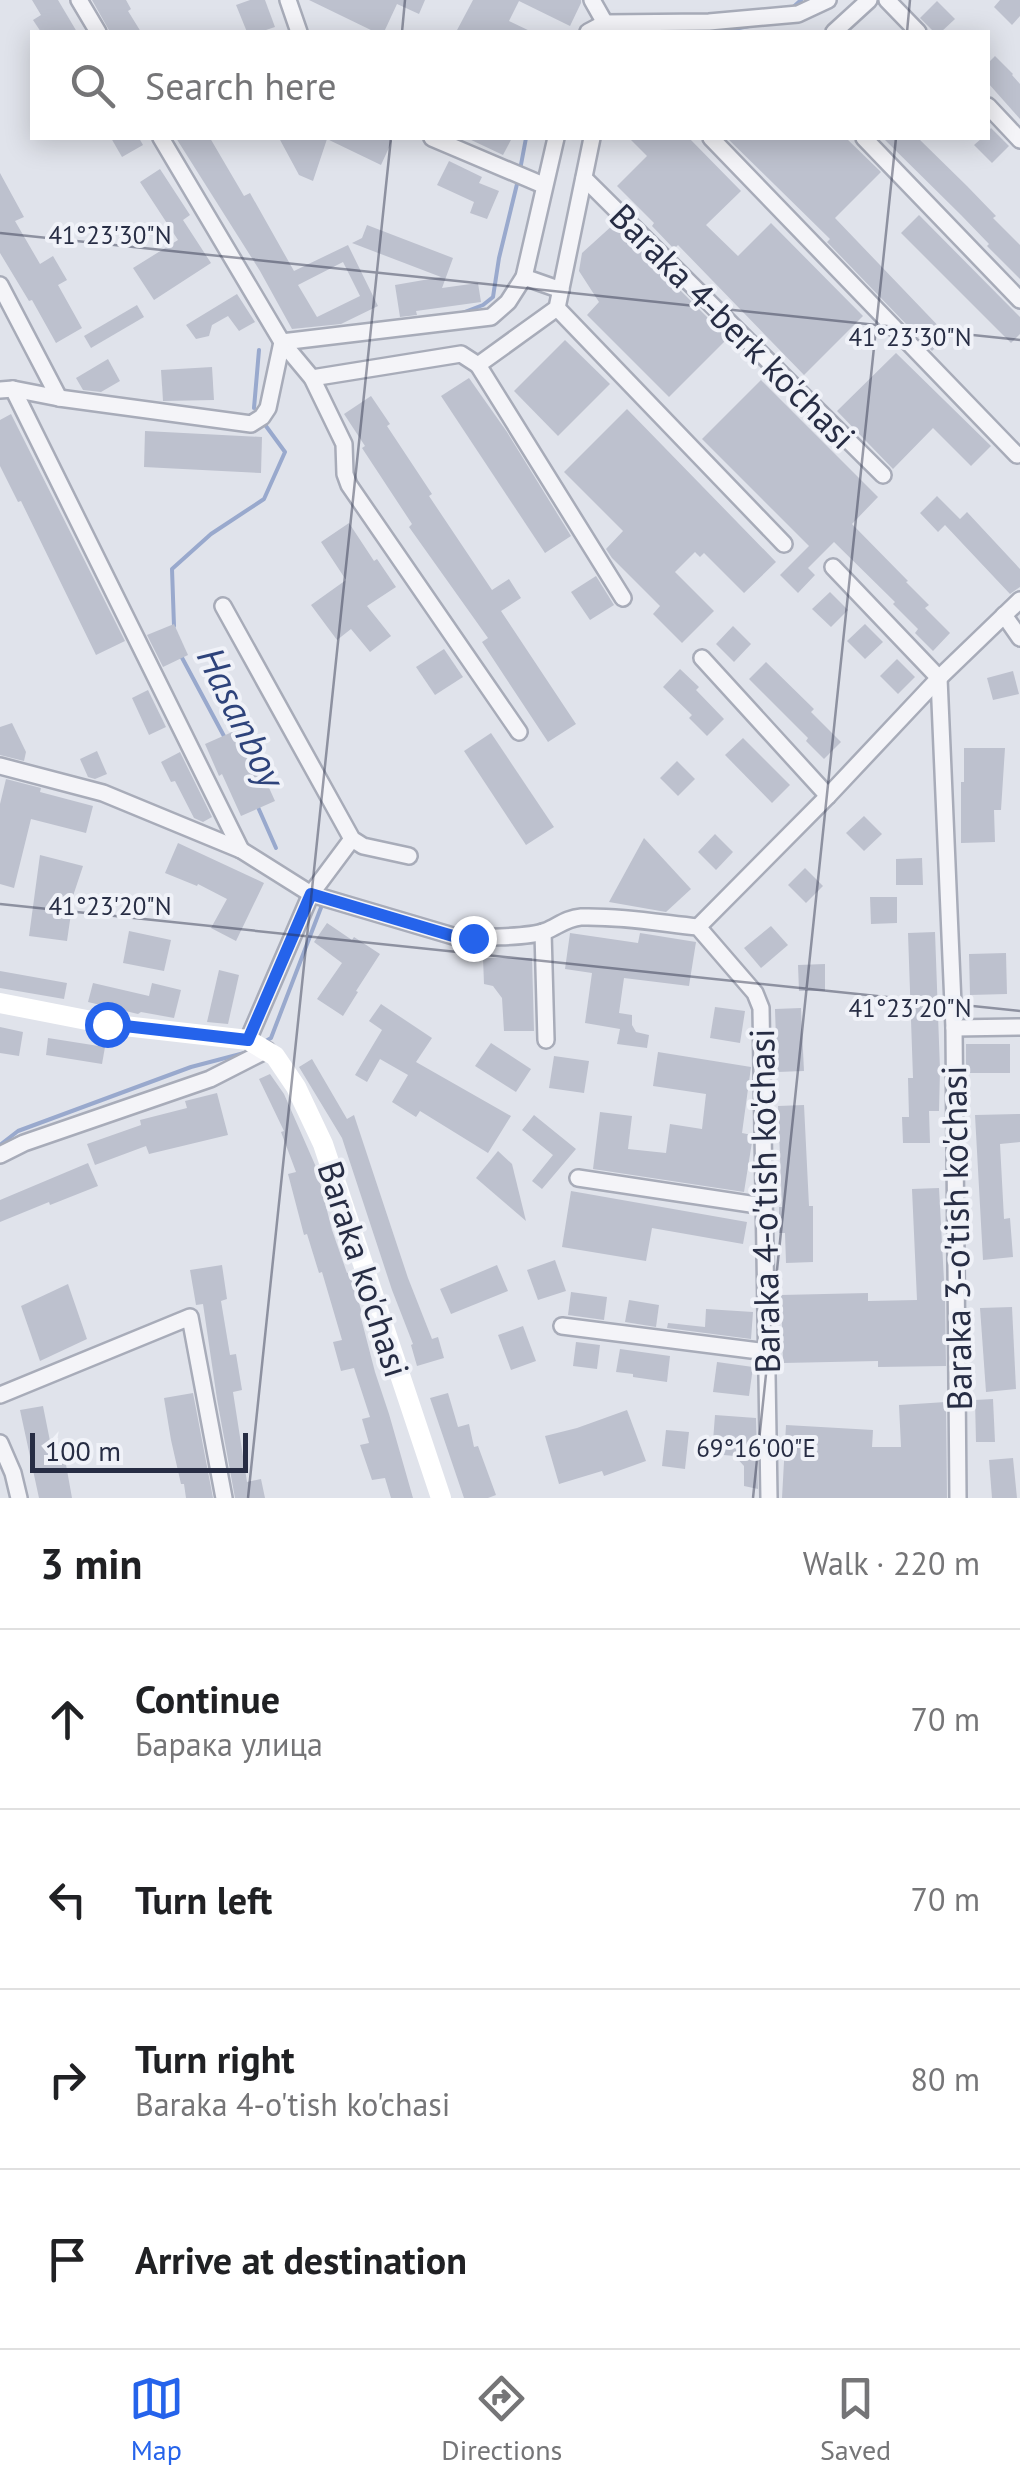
<!DOCTYPE html>
<meta charset="utf-8">
<style>
body{margin:0;font-family:"PT Sans",sans-serif;background:#f2f2f2;color:#202124}
.scale{position:absolute;left:30px;bottom:25px;width:218px;box-sizing:border-box;padding-left:10px;border:5px solid #272d44;border-top:0;font-size:28px;line-height:35px;white-space:nowrap;color:#272d44;-webkit-text-stroke:8px #f0f2f8;paint-order:stroke}
.stop{position:absolute;width:30px;height:30px;margin:-22px;border:8px solid #2563eb;border-radius:50%;background:#fff}
.stop.end{background:#2563eb;border-color:#fff;box-shadow:0 2px 10px #0008}
.list{margin:0;padding:0;list-style:none}
h2{display:flex;justify-content:space-between;align-items:center;height:130px;margin:0;padding:0 40px;font-size:42px}
h2 small{font-size:32px;font-weight:400;color:#757577}
.list li{display:grid;grid-template-columns:65px 1fr auto;gap:30px;align-items:center;box-sizing:border-box;height:180px;padding:0 40px;border-top:2px solid #e0e0e0}
.list b{display:block;font-size:38px;white-space:nowrap}
.list p{margin:0;font-size:32px;white-space:nowrap;color:#757577}
.list em{font-size:32px;font-style:normal;color:#757577}
.icon{flex:none;width:55px;height:55px;fill:none;stroke:currentColor;stroke-width:2;stroke-linecap:round;stroke-linejoin:round}
.map{position:relative;flex:none;width:1020px;height:1498px;overflow:hidden}
.search{position:absolute;background:#fff;box-shadow:0 5px 25px #0003;left:30px;right:30px;top:30px;height:110px;display:flex;align-items:center;gap:25px;box-sizing:border-box;padding:0 35px;border-radius:0px;color:#757577;font-size:38px}
.sheet{height:850px;background:#fff}
nav{display:flex;justify-content:space-around;align-items:center;box-sizing:border-box;height:140px;border-top:2px solid #e0e0e0;background:#fff;font-size:28px;color:#757577}
nav a{display:grid;justify-items:center;gap:5px}
nav .on{color:#2563eb}
.map>svg:first-child{display:block}
</style>
<div class="map">
<svg width="1020" height="1498" viewBox="0 0 1020 1498">
<rect width="100%" height="100%" fill="#e0e3eb"/>
<g fill="none" stroke-linecap="round" stroke-linejoin="round">
<g stroke="#99a9cd" stroke-width="4">
<polyline points="790,10 801,0"/>
<polyline points="719,32 749,26"/>
<polyline points="520,170 526,138"/>
<polyline points="462,313 483,305 493,297 499,258 518,180"/>
<polyline points="254,408 259,350"/>
<polyline points="174,626 172,569 211,534 264,499 285,452 263,422"/>
<polyline points="180,654 225,738"/>
<polyline points="257,805 276,848"/>
<polyline points="264,1042 271,1038 322,905"/>
<polyline points="0,1145 18,1131 191,1067 248,1052"/>
</g>
</g>
<g fill="#bdc1ce" fill-rule="evenodd">
<polygon points="32,0 58,0 77,32 41,32 33,20 41,15"/>
<polygon points="92,0 126,0 131,9 128,11 141,32 110,32"/>
<polygon points="250,0 265,0 275,27 260,32 247,32 236,5"/>
<polygon points="309,0 425,0 419,14 397,4 384,32 375,32"/>
<polygon points="473,0 581,0 581,3 570,26 519,1 509,21 532,32 456,32"/>
<polygon points="1000,0 1020,0 1020,16 1012,25 994,7"/>
<polygon points="937,1 955,19 941,32 934,32 920,18"/>
<polygon points="995,56 1013,74 1012,75 1020,84 1020,119 988,83 988,63"/>
<polygon points="991,128 1009,146 992,163 974,145 982,138 988,138 988,132"/>
<polygon points="111,138 139,138 143,145 122,157"/>
<path d="M176,138H210L244,196L250,193L294,271L348,245L378,306L341,324L292,329L260,271ZM343,262L360,296L317,317L298,285Z"/>
<polygon points="279,138 386,138 392,141 381,165 327,139 313,181 299,175"/>
<polygon points="467,138 512,138 503,155"/>
<polygon points="629,138 689,138 741,191 706,225 738,256 771,223 863,316 804,375 678,245 674,249 652,226 654,223 617,186 647,156"/>
<polygon points="727,138 846,138 881,172 835,218 947,335 932,351 827,242 830,239"/>
<polygon points="883,138 918,138 967,186 996,216 993,218 1020,245 1020,279 987,246 989,244 961,215"/>
<polygon points="449,161 482,177 479,183 499,191 487,219 470,213 474,202 437,185"/>
<polygon points="160,169 190,215 183,220 211,263 154,300 133,268 178,240 140,182"/>
<polygon points="0,173 24,217 15,221 40,264 53,256 67,280 58,285 82,328 56,343 32,300 29,301 0,253"/>
<polygon points="919,215 1020,317 1020,334 1011,343 901,233"/>
<polygon points="614,224 728,338 669,397 587,315 599,302 579,271 582,253"/>
<polygon points="367,225 453,258 442,288 478,283 481,302 416,311 417,315 400,317 395,285 441,277 352,243 362,238"/>
<polygon points="237,294 255,322 239,331 228,316 212,325 209,336 196,339 186,325"/>
<polygon points="137,305 144,317 91,348 84,336"/>
<polygon points="565,340 610,384 558,436 514,391"/>
<polygon points="896,353 991,446 971,466 933,428 893,469 837,411"/>
<polygon points="108,359 120,381 101,392 83,390 76,378"/>
<polygon points="212,367 214,400 163,401 161,370"/>
<polygon points="469,378 507,432 571,536 545,553 441,396"/>
<polygon points="761,380 878,497 852,524 908,581 906,582 929,605 925,608 950,633 933,651 915,633 918,629 893,604 895,602 834,542 808,568 815,575 798,593 780,575 809,546 702,439"/>
<polygon points="371,396 390,424 387,426 432,494 429,496 492,590 509,579 521,598 501,611 576,724 548,742 482,642 488,638 409,527 412,524 362,448 365,446 344,414"/>
<polygon points="627,409 776,562 744,593 704,553 700,557 695,552 675,572 714,611 682,643 653,614 660,606 612,558 606,549 623,531 564,472"/>
<polygon points="11,414 125,641 96,655 21,501 18,502 0,466 0,420"/>
<polygon points="145,431 262,437 261,473 144,467"/>
<polygon points="937,496 960,519 967,512 1020,569 1020,587 1017,589 1010,594 945,525 938,532 920,513"/>
<polygon points="349,523 374,561 377,559 396,587 367,606 391,636 370,652 351,629 337,640 311,605 346,580 321,542"/>
<polygon points="596,576 614,605 590,620 571,592"/>
<polygon points="830,592 848,610 831,627 812,609"/>
<polygon points="174,624 188,655 163,667 147,635"/>
<polygon points="865,624 883,642 865,659 847,641"/>
<polygon points="733,626 751,644 734,662 716,644"/>
<polygon points="444,649 463,677 435,695 416,667"/>
<polygon points="897,659 915,677 898,694 880,676"/>
<polygon points="766,662 814,709 811,712 841,742 824,759 806,741 808,738 749,679"/>
<polygon points="680,669 699,687 696,690 724,719 707,736 689,718 692,715 663,687"/>
<polygon points="1013,671 1019,694 993,700 987,678"/>
<polygon points="148,690 166,727 149,735 132,698"/>
<polygon points="12,723 26,752 24,761 0,755 0,727"/>
<polygon points="239,729 258,771 261,770 275,801 241,816 222,774 219,776 205,744"/>
<polygon points="491,733 554,827 526,845 464,751"/>
<polygon points="743,738 790,785 772,803 725,755"/>
<polygon points="964,748 1005,748 1001,810 994,810 995,842 961,843 961,782 964,782"/>
<polygon points="97,751 107,774 95,779 88,777 80,759"/>
<polygon points="180,752 212,817 203,822 194,818 175,781 171,782 161,762"/>
<polygon points="677,761 695,779 678,796 660,778"/>
<polygon points="6,779 41,788 40,792 93,806 86,833 31,819 14,888 0,884 0,804"/>
<polygon points="864,816 882,834 864,851 846,833"/>
<polygon points="715,834 733,852 716,870 698,852"/>
<polygon points="644,838 691,889 666,912 609,902"/>
<polygon points="178,843 264,883 236,941 211,928 227,899 198,884 197,886 165,873"/>
<polygon points="40,855 83,866 74,893 67,941 29,936"/>
<polygon points="922,858 923,885 896,885 896,859"/>
<polygon points="805,868 823,886 806,903 788,885"/>
<polygon points="870,897 897,897 897,923 871,924"/>
<polygon points="327,923 352,940 354,937 380,954 356,991 358,992 343,1016 317,999 342,963 314,942"/>
<polygon points="771,926 788,945 761,968 744,948"/>
<polygon points="129,931 171,940 164,971 123,963"/>
<polygon points="935,932 940,1070 939,1111 929,1111 930,1143 903,1143 902,1117 909,1117 908,1078 913,1078 908,933"/>
<polygon points="570,933 638,943 640,933 696,942 689,986 624,978 619,1013 632,1015 632,1025 636,1032 649,1035 647,1048 617,1044 620,1029 585,1023 592,973 565,969"/>
<polygon points="1006,953 1007,994 970,995 969,954"/>
<polygon points="483,958 532,958 534,1031 504,1031 502,998 493,986 484,984"/>
<polygon points="825,964 825,991 799,991 798,965"/>
<polygon points="219,970 239,975 228,1024 207,1022"/>
<polygon points="0,971 67,983 64,999 0,988"/>
<polygon points="93,983 149,996 152,983 181,990 174,1018 141,1012 138,1014 88,1002"/>
<polygon points="381,1004 432,1038 416,1062 511,1116 488,1153 420,1111 416,1117 392,1102 408,1075 380,1059 367,1082 355,1075 382,1030 369,1021"/>
<polygon points="715,1007 745,1011 740,1043 710,1038"/>
<polygon points="801,1008 804,1071 777,1072 775,1009"/>
<polygon points="0,1027 23,1032 19,1056 0,1053"/>
<polygon points="48,1038 105,1047 102,1064 46,1055"/>
<polygon points="491,1043 531,1069 516,1092 475,1066"/>
<rect x="966" y="1044" width="44" height="29"/>
<polygon points="658,1052 751,1067 742,1133 752,1135 752,1142 744,1192 593,1169 600,1112 632,1116 628,1149 666,1153 670,1124 702,1129 706,1094 653,1086"/>
<polygon points="554,1056 589,1061 584,1093 549,1088"/>
<polygon points="312,1059 347,1119 354,1115 408,1278 432,1339 438,1337 444,1358 417,1366 411,1345 413,1344 392,1290 342,1138 299,1067"/>
<polygon points="270,1074 284,1094 316,1167 332,1230 347,1273 350,1272 362,1313 360,1314 375,1372 389,1414 413,1498 391,1498 385,1478 372,1480 360,1445 369,1443 362,1419 370,1417 354,1368 341,1371 333,1342 342,1340 322,1272 319,1273 307,1234 304,1235 288,1174 296,1172 281,1132 284,1131 259,1079"/>
<polygon points="217,1093 228,1135 149,1154 146,1146 95,1165 87,1144 141,1125 140,1120 187,1108 185,1101"/>
<polygon points="804,1105 809,1206 813,1206 813,1262 786,1263 785,1233 779,1233 779,1207 782,1207 778,1106"/>
<polygon points="1020,1114 1020,1142 1000,1144 1004,1219 1010,1218 1013,1257 983,1260 975,1115"/>
<polygon points="534,1115 576,1149 542,1189 532,1181 553,1155 522,1130"/>
<polygon points="498,1151 512,1164 526,1221 476,1178"/>
<polygon points="88,1163 98,1186 50,1205 49,1202 0,1222 0,1200"/>
<polygon points="939,1188 945,1299 946,1366 878,1367 878,1361 783,1363 781,1295 868,1293 868,1301 917,1300 912,1189"/>
<polygon points="571,1191 747,1222 743,1244 652,1228 646,1261 562,1247"/>
<polygon points="555,1260 566,1291 538,1300 527,1270"/>
<polygon points="222,1265 227,1299 221,1301 230,1355 236,1354 242,1390 233,1392 247,1482 261,1479 265,1498 235,1498 217,1399 203,1304 196,1305 190,1270"/>
<polygon points="497,1265 508,1291 451,1314 440,1289"/>
<polygon points="68,1284 87,1339 40,1361 21,1306"/>
<polygon points="571,1292 607,1297 604,1320 568,1315"/>
<polygon points="629,1300 659,1305 656,1327 625,1322"/>
<polygon points="1012,1307 1016,1389 986,1392 980,1308"/>
<polygon points="706,1309 753,1312 751,1339 667,1328 668,1323 705,1327"/>
<polygon points="523,1326 536,1361 511,1370 498,1335"/>
<polygon points="576,1342 600,1345 597,1369 573,1366"/>
<polygon points="620,1349 670,1356 667,1382 633,1377 633,1374 616,1372"/>
<polygon points="717,1362 753,1367 749,1396 713,1392"/>
<polygon points="193,1393 213,1498 186,1498 184,1484 181,1484 171,1440 164,1398"/>
<polygon points="448,1393 458,1427 469,1424 474,1447 478,1446 496,1495 488,1498 464,1498 430,1398"/>
<polygon points="993,1399 995,1442 976,1442 975,1400"/>
<polygon points="946,1402 947,1498 782,1498 786,1425 873,1430 872,1447 901,1447 899,1405"/>
<polygon points="43,1406 54,1461 65,1459 72,1498 39,1498 20,1410"/>
<polygon points="627,1410 646,1461 604,1476 602,1471 559,1484 545,1436 577,1428"/>
<polygon points="715,1415 756,1418 758,1489 744,1486 744,1466 735,1456 712,1454"/>
<polygon points="666,1430 689,1432 685,1469 662,1466"/>
<polygon points="1013,1458 1017,1498 992,1498 989,1460"/>
</g>
<g fill="none" stroke-linecap="round" stroke-linejoin="round">
<g stroke="#a8acb9" stroke-width="20">
<g id="street">
<polyline points="79,0 98,32"/>
<polyline points="288,0 299,32"/>
<polyline points="592,0 605,23"/>
<polyline points="887,0 918,32"/>
<polyline points="588,32 605,23 709,22 798,14 828,0"/>
<polyline points="834,32 869,0"/>
<polyline points="988,106 1020,140"/>
<polyline points="161,138 282,342 312,378 344,444 345,474 349,485 519,732"/>
<polyline points="432,138 543,185"/>
<polyline points="711,138 1017,455"/>
<polyline points="864,138 1020,300"/>
<polyline points="584,178 883,475"/>
<polyline points="524,277 561,290"/>
<polyline points="0,285 59,398"/>
<polyline points="557,308 784,544"/>
<polyline points="282,342 491,317 508,302 524,277 556,138"/>
<polyline points="478,365 623,598"/>
<polyline points="312,378 461,354 478,365 557,308 592,138"/>
<polyline points="13,389 241,850"/>
<polyline points="0,390 13,389 59,398 251,424 262,417 268,408 282,342"/>
<polyline points="833,567 939,678 954,1028 958,1498"/>
<polyline points="223,606 352,839 363,846 409,856"/>
<polyline points="1004,615 1020,638"/>
<polyline points="702,658 828,796"/>
<path d="M0,766L103,793L241,850L311,894L453,936C474,938 527,938 546,931C558,926 567,918 581,917C620,916 660,923 698,927L755,993L761,1008L769,1498"/>
<polyline points="698,927 828,796 939,678 1020,600"/>
<polyline points="543,932 546,1040"/>
<polyline points="954,1028 1020,1027"/>
<polyline points="248,1040 311,894 352,839"/>
<polyline points="0,1155 24,1143 210,1079 267,1050"/>
<polyline points="578,1178 764,1206"/>
<polyline points="562,1326 767,1352"/>
<polyline points="0,1395 190,1317 224,1498"/>
<polyline points="0,1443 13,1473 19,1498"/>
</g>
</g>
<use href="#street" stroke="#f4f4f8" stroke-width="15"/>
<polyline stroke="#fff" stroke-width="20" points="0,1003 107,1024 248,1040 275,1056 296,1087 323,1144 441,1498"/>
</g>
<g fill="none" stroke-linecap="round" stroke-linejoin="round">
<polyline stroke="#2563eb" stroke-width="12" points="107,1024 248,1040 311,894 453,936 473,938"/>
</g>
<path fill="none" stroke="#272d44" stroke-width="2.5" stroke-opacity="0.45" d="M402,32L405,0M907,32L910,0M0,233L1020,340M0,904L1020,1011M248,1498L391,138M753,1498L896,138"/>
<g text-anchor="middle" dominant-baseline="central" stroke-width="8" stroke-linejoin="round" paint-order="stroke">
<g font-size="35" fill="#272d44" stroke="#f0f2f8">
<text transform="translate(733 326) rotate(45)">Baraka 4-berk ko'chasi</text>
<text transform="translate(764 1201) rotate(-91)">Baraka 4-o'tish ko'chasi</text>
<text transform="translate(956 1238) rotate(-91)">Baraka 3-o'tish ko'chasi</text>
<text transform="translate(364 1269) rotate(72)">Baraka ko'chasi</text>
</g>
<g font-size="38" font-style="italic" fill="#2e437b" stroke="#f0f2f8">
<text transform="translate(242 717) rotate(64)">Hasanboy</text>
</g>
</g>
<g font-size="25" text-anchor="middle" fill="#272d44" stroke="#f0f2f8" stroke-width="8" stroke-linejoin="round" paint-order="stroke">
<text x="110" y="244">41°23'30"N</text>
<text x="910" y="346">41°23'30"N</text>
<text x="110" y="915">41°23'20"N</text>
<text x="910" y="1017">41°23'20"N</text>
<text x="756" y="1457">69°16'00"E</text>
</g>
</svg>
<div class="scale">100 m</div>
<div class="stop" style="left:107px;top:1024px"></div>
<div class="stop end" style="left:473px;top:938px"></div>
<div class="search"><svg class="icon" aria-label="search" viewBox="0 0 24 24"><circle cx="10" cy="10" r="6"/><path d="M15 15l6 6"/></svg>Search here</div>
</div>
<section class="sheet">
<h2>3 min<small>Walk · 220 m</small></h2>
<ul class="list">
<li><svg class="icon" aria-label="ahead" viewBox="0 0 24 24"><path d="M12 20V5M6 11l6-6 6 6"/></svg><div><b>Continue</b><p>Барака улица</p></div><em>70 m</em></li>
<li><svg class="icon" aria-label="left" viewBox="0 0 24 24"><path d="M17 20v-9H6M10 6l-5 5 5 5"/></svg><div><b>Turn left</b></div><em>70 m</em></li>
<li><svg class="icon" aria-label="right" viewBox="0 0 24 24"><path d="M7 20v-9h11M14 6l5 5-5 5"/></svg><div><b>Turn right</b><p>Baraka 4-o'tish ko'chasi</p></div><em>80 m</em></li>
<li><svg class="icon" aria-label="arrive" viewBox="0 0 24 24"><path d="M6 21V4h12l-3 4 3 4H6"/></svg><div><b>Arrive at destination</b></div></li>
</ul>
</section>
<nav>
<a class="on"><svg class="icon" aria-label="map" viewBox="0 0 24 24"><path d="M3 6l6-2 6 2 6-2v14l-6 2-6-2-6 2zM9 4v14M15 6v14"/></svg>Map</a>
<a><svg class="icon" aria-label="directions" viewBox="0 0 24 24"><path d="M12 3l9 9-9 9-9-9zM9 14v-3h6M13 9l2 2-2 2"/></svg>Directions</a>
<a><svg class="icon" aria-label="saved" viewBox="0 0 24 24"><path d="M7 4h10v16l-5-4-5 4z"/></svg>Saved</a>
</nav>
